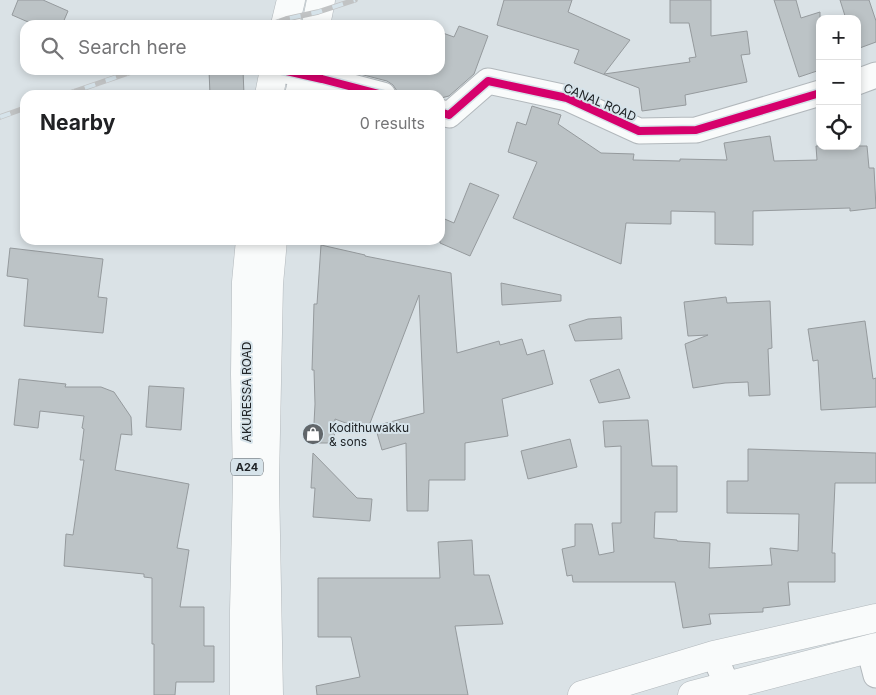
<!DOCTYPE html>
<meta charset="utf-8">
<style>
body{margin:0;font-family:Inter,sans-serif;background:#f2f2f2;color:#202124}
.controls{position:absolute;right:15px;top:15px;display:grid;overflow:hidden;border-radius:10px;box-shadow:0 2px 8px #0003}
.controls button{width:45px;height:45px;display:grid;place-items:center;padding:0;border:0;border-bottom:1px solid #e0e0e0;background:#fff;color:#202124;font:25px sans-serif}
.list{margin:0;padding:0;list-style:none}
h2{display:flex;justify-content:space-between;align-items:center;height:65px;margin:0;padding:0 20px;font-size:21px}
h2 small{font-size:16px;font-weight:400;color:#757577}
.icon{flex:none;width:28px;height:28px;fill:none;stroke:currentColor;stroke-width:2;stroke-linecap:round;stroke-linejoin:round}
.map{position:relative;flex:none;width:876px;height:695px;overflow:hidden}
.search{position:absolute;background:#fff;box-shadow:0 2px 8px #0003;left:20px;top:20px;width:425px;height:55px;display:flex;align-items:center;gap:12px;box-sizing:border-box;padding:0 18px;border-radius:15px;color:#757577;font-size:19px}
.panel{position:absolute;background:#fff;box-shadow:0 2px 8px #0003;left:20px;top:90px;width:425px;height:155px;border-radius:15px}
.map>svg:first-child{display:block}
</style>
<div class="map">
<svg width="876" height="695" viewBox="0 0 876 695">
<rect width="100%" height="100%" fill="#dae2e6"/>
<g fill="#bcc3c6" stroke="#959a9d">
<polygon points="18,0 43,0 68,11 62,25 35,25 12,15"/>
<polygon points="504,0 572,0 568,12 630,40 604,74 690,62 689,58 696,57 689,23 670,23 670,0 711,0 711,36 747,31 750,54 741,55 747,82 685,95 686,105 642,111 639,88 574,63 579,50 497,25"/>
<polygon points="774,0 796,0 801,18 820,12 820,70 799,77"/>
<polygon points="840,0 869,0 876,21 876,42 857,49 857,19 846,19"/>
<polygon points="459,26 488,36 474,74 449,96 441,98 440,98 440,95 397,95 397,91 393,85 387,81 344,70 440,70 440,32 454,37"/>
<polygon points="209,70 243,70 244,95 210,95"/>
<polygon points="532,106 561,115 558,124 601,153 634,154 633,160 680,161 680,159 727,160 724,143 770,136 774,161 817,160 816,146 867,146 869,168 874,168 876,208 850,211 850,208 753,211 753,245 715,244 715,212 671,211 671,224 626,223 621,264 513,218 537,162 508,152 517,122 526,125"/>
<polygon points="470,183 499,195 470,256 440,243 440,217 454,223"/>
<polygon points="321,245 365,255 365,256 451,273 457,353 499,341 500,345 522,339 527,355 544,350 553,384 502,399 508,436 465,443 465,480 429,480 428,511 407,511 406,443 382,450 375,426 424,413 419,295 367,431 335,419 334,443 313,443 315,404 314,370 312,370 314,304 317,304"/>
<polygon points="10,248 103,259 98,297 107,298 103,333 24,326 28,279 7,276"/>
<polygon points="501,283 561,295 561,301 502,305"/>
<polygon points="726,297 727,303 770,301 772,348 768,349 770,395 749,396 748,382 725,383 693,388 685,344 708,335 688,336 684,302"/>
<polygon points="621,317 622,339 575,341 569,325 588,319"/>
<polygon points="865,321 873,379 876,378 876,407 821,410 818,360 813,361 808,329"/>
<polygon points="619,369 630,398 599,403 590,380"/>
<polygon points="19,379 66,384 65,387 101,387 114,392 131,417 132,435 121,434 115,470 189,484 177,548 189,550 180,607 204,607 204,646 214,646 214,682 176,682 175,695 154,695 154,644 152,644 152,578 144,577 144,574 64,566 66,534 73,535 84,460 80,460 84,429 82,428 84,416 40,411 38,428 14,425"/>
<polygon points="149,386 184,388 181,430 146,427"/>
<polygon points="648,420 652,466 677,466 677,512 655,512 654,538 677,540 677,541 710,543 709,568 772,565 770,548 798,551 799,514 727,513 727,481 748,481 748,449 876,453 876,483 835,483 832,553 835,553 835,582 788,582 790,605 763,608 763,612 709,614 711,624 683,628 675,582 573,582 572,575 567,576 562,549 575,546 575,524 592,524 599,555 614,552 612,523 621,523 621,446 605,447 603,421"/>
<polygon points="570,439 577,467 528,479 521,451"/>
<polygon points="313,453 357,498 372,499 370,521 313,517 315,488 311,488"/>
<polygon points="472,540 474,575 489,575 503,624 455,626 468,695 317,695 316,686 360,677 351,637 318,637 318,578 440,578 438,542"/>
</g>
<g fill="none" stroke-linecap="round" stroke-linejoin="round">
<g stroke="#b2b8bc" stroke-width="27">
<g id="minor">
<polyline points="282,70 322,79 383,95"/>
<polyline points="857,82 876,75"/>
<polyline points="440,112 449,115 488,81 567,98 639,131 696,130 820,93"/>
<polyline points="869,648 876,675"/>
<polyline points="714,655 727,685 729,695"/>
</g>
</g>
<g stroke="#b2b8bc" stroke-width="29">
<g id="highway">
<polyline points="285,25 291,0"/>
<polyline points="316,25 321,0"/>
<polyline points="269,95 274,70"/>
<polyline points="299,95 305,70"/>
<polyline points="244,695 244,611 247,480 245,374 246,282 250,240"/>
<polyline points="269,695 265,481 269,284 273,240"/>
<polyline points="582,695 714,655 876,618"/>
<polyline points="692,695 876,647"/>
</g>
</g>
<use href="#minor" stroke="#f9fbfb" stroke-width="25"/>
<use href="#highway" stroke="#f9fbfb" stroke-width="28"/>
<g stroke="#c1c3c4" stroke-width="5.5">
<g id="rail">
<polyline points="269,25 286,19 318,12 355,0"/>
<polyline points="64,95 137,70"/>
<polyline points="0,117 25,108"/>
</g>
</g>
<use href="#rail" stroke="#d6e3ea" stroke-width="4" stroke-dasharray="11" stroke-linecap="butt"/>
<g stroke="#d6e3ea" stroke-width="11">
<g id="cycleway">
<polyline points="282,70 322,79 383,95"/>
<polyline points="440,112 449,115 488,81 567,98 639,131 696,130 820,93"/>
</g>
</g>
<use href="#cycleway" stroke="#d6006c" stroke-width="8"/>
</g>
<defs>
<g id="shop-disc" transform="scale(1.125)"><circle r="9.5" fill="#61666a" stroke="#d6e3ea"/><path d="M-5-2.5h2.3a2.7 3.5 0 0 1 5.4 0H5L5.5 6h-11ZM-1.5-2.5h3a1.5 2.3 0 0 0-3 0Z" fill="#fff"/></g>
</defs>
<g fill-rule="evenodd">
<use href="#shop-disc" x="313" y="434"/>
</g>
<g text-anchor="middle" dominant-baseline="central" stroke-width="4" stroke-linejoin="round" paint-order="stroke">
<rect fill="#d6e3ea" stroke="#575d62" stroke-width="1" x="231" y="458.5" width="32" height="17" rx="4"/>
<g font-size="11" font-weight="bold" fill="#202427">
<text x="247" y="467">A24</text>
</g>
<g font-size="12" fill="#202427" stroke="#d6e3ea">
<text transform="translate(600 102) rotate(23)">CANAL ROAD</text>
<text transform="translate(246 392) rotate(-90)">AKURESSA ROAD</text>
</g>
<g font-size="12" fill="#202427" stroke="#d6e3ea" text-anchor="start">
<text x="329" y="427">Kodithuwakku<tspan x="329" dy="14">&amp; sons</tspan></text>
</g>
</g>
</svg>
<div class="controls">
<button>+</button>
<button>−</button>
<button><svg class="icon" aria-label="locate" viewBox="0 0 24 24"><circle cx="12" cy="12" r="6"/><path d="M12 2v4M12 18v4M2 12h4M18 12h4"/></svg></button>
</div>
<div class="search"><svg class="icon" aria-label="search" viewBox="0 0 24 24"><circle cx="10" cy="10" r="6"/><path d="M15 15l6 6"/></svg>Search here</div>
<section class="panel">
<h2>Nearby<small>0 results</small></h2>
<ul class="list">
</ul>
</section>
</div>
